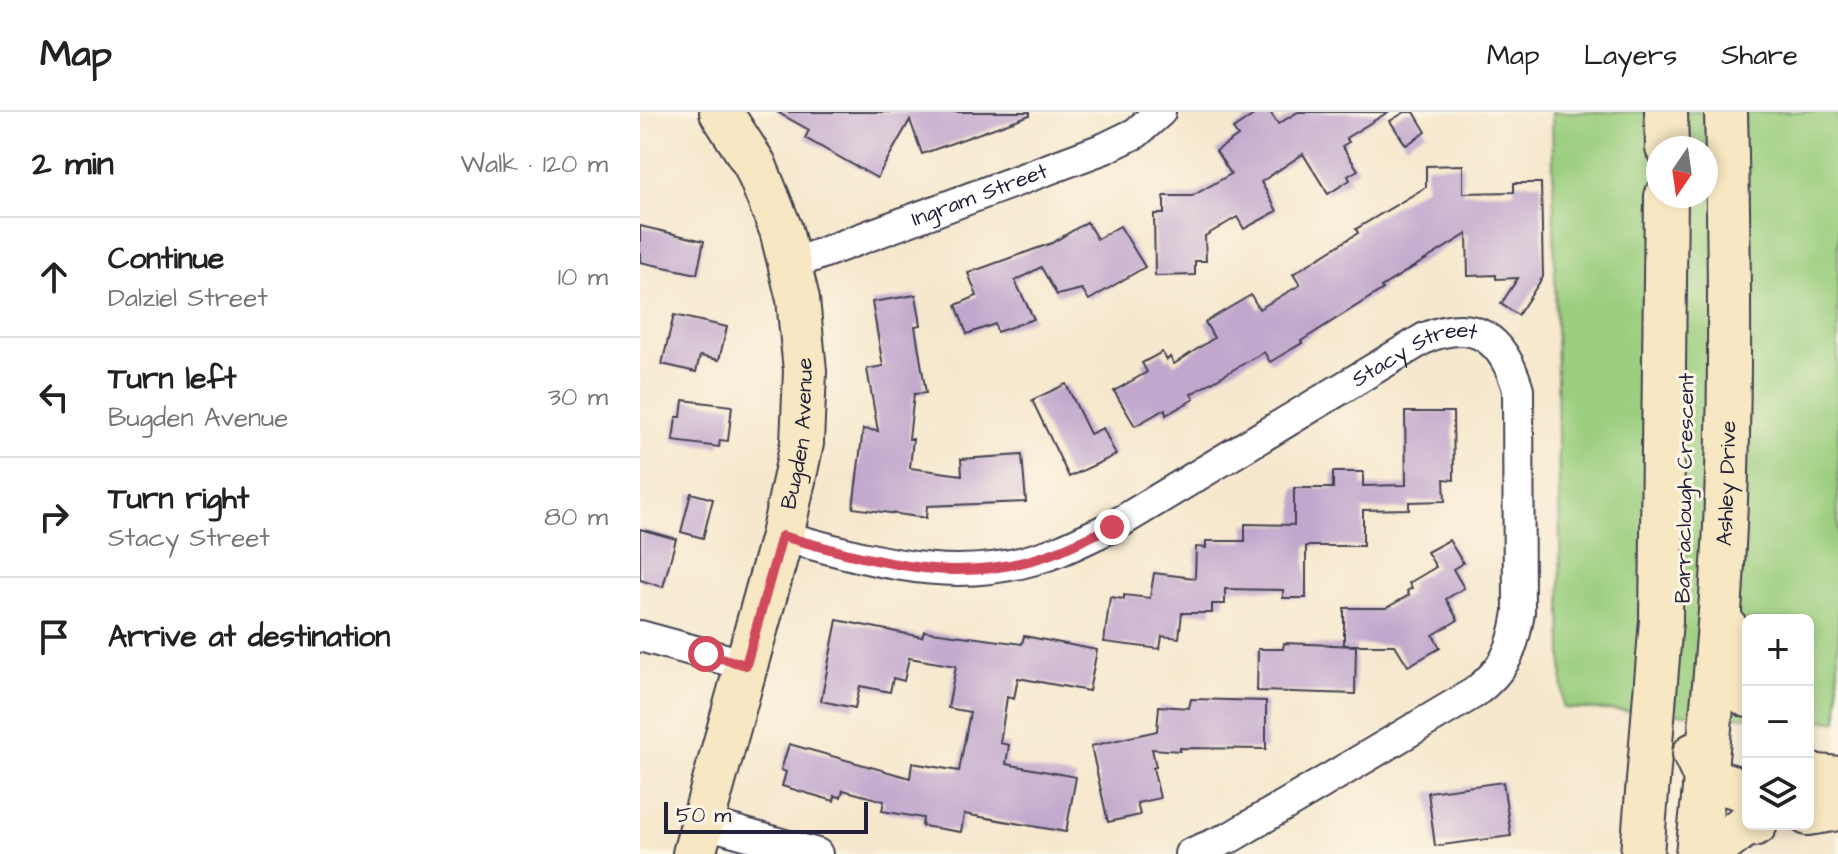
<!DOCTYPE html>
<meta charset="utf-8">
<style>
body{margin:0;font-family:"Architects Daughter",sans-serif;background:#f2f2f2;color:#222}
.controls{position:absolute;right:24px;bottom:24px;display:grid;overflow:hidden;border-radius:12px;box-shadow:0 4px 12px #0003}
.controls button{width:72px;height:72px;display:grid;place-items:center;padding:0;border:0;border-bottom:2px solid #e0e0e0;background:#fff;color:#222;font:40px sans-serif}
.compass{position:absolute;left:1006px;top:24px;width:72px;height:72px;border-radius:50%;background:#fff;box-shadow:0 4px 12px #0003;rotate:193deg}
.scale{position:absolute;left:24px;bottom:20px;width:204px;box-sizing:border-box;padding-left:8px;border:4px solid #22223b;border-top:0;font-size:22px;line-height:28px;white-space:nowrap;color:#22223b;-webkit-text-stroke:6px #fcf5e5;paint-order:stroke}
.stop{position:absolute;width:24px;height:24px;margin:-18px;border:6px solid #d1495b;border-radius:50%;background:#fff}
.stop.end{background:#d1495b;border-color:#fff;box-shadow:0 2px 8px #0008}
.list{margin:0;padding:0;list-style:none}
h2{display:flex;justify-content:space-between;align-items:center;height:104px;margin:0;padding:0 32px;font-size:34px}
h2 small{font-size:26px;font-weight:400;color:#767676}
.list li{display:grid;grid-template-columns:52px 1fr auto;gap:24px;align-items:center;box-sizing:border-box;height:120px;padding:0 32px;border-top:2px solid #e0e0e0}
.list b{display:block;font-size:30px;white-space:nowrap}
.list p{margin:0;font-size:26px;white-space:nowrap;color:#767676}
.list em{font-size:26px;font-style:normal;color:#767676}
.icon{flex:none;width:44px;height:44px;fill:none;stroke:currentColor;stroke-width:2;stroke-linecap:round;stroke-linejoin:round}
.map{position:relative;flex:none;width:1198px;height:742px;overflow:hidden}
header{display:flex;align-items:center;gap:48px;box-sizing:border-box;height:112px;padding:0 40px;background:#fff;border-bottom:2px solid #e0e0e0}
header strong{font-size:38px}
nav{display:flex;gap:44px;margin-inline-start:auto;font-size:28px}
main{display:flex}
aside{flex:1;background:#fff}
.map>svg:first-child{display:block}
</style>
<header>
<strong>Map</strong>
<nav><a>Map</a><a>Layers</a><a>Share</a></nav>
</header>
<main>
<aside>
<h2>2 min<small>Walk · 120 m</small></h2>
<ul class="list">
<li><svg class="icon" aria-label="ahead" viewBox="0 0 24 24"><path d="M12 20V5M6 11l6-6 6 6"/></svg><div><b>Continue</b><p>Dalziel Street</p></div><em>10 m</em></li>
<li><svg class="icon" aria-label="left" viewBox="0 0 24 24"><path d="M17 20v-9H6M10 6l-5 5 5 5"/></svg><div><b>Turn left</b><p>Bugden Avenue</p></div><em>30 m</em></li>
<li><svg class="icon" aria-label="right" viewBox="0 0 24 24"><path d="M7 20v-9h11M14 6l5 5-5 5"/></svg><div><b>Turn right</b><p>Stacy Street</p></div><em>80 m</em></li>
<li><svg class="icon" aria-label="arrive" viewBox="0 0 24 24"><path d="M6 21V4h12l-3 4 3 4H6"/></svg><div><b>Arrive at destination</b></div></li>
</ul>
</aside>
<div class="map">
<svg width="1198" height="742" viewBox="0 0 1198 742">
<rect width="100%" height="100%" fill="#fcf5e5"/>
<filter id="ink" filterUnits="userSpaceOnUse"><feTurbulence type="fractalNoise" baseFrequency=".0125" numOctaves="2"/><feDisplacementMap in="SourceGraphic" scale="16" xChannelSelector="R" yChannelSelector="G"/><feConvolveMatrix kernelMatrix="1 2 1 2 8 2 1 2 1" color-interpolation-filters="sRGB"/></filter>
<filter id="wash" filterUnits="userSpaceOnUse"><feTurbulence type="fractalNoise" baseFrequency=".006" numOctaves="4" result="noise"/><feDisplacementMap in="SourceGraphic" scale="32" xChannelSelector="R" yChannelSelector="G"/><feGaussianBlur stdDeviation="1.8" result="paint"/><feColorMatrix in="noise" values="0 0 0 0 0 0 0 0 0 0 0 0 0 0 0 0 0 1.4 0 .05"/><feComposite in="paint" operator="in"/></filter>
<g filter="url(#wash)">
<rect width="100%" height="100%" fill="#f6e8ce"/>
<path fill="#9bce7f" stroke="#5e785d" stroke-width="2" fill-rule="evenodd" d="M912,0H1198V609L1168,608V508H1108V605L923,596ZM1018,36H1066V84H1018Z"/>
<g id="blocks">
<g fill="#c1a7cd">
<polygon points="137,0 390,0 390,3 282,42 270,8 237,66 165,26 169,18"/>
<polygon points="618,0 630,0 638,12 658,0 748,0 706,26 709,30 702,34 718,58 708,64 710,68 688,82 663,42 621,70 637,99 604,117 597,105 565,124 566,149 555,149 555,163 515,164 514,102 524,102 524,84 552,84 591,62 576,39 598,24 593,17"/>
<polygon points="765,0 774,0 786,20 766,33 750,9"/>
<polygon points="823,53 823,81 874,80 874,71 901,71 903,165 878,203 861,192 878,166 856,167 856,163 828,164 827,122 741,175 743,177 661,229 662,231 630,250 624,240 551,282 554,287 526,303 525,297 495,314 474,279 507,260 502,251 522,240 527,248 530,245 534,252 574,226 565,210 611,183 619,197 660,173 653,162 718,121 716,117 786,75 786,54"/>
<polygon points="447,110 457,127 480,114 505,155 449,188 442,177 417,183 401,155 375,169 394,207 357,220 355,212 327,222 316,193 337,184 328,161 412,131"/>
<polygon points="0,114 64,129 57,162 0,150"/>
<polygon points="276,183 281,213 275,214 286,281 274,282 269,327 273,327 270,356 322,363 321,347 382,343 386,390 287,394 286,406 213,396 223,317 238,319 227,257 243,254 232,190"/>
<polygon points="34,203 87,215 79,248 60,244 56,260 22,252"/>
<polygon points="426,272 450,322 463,316 476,343 429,365 392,288"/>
<polygon points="43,288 92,294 88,329 80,328 79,335 33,329 36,305 41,305"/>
<polygon points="765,300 813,300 814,368 804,367 805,389 769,390 769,397 723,398 723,434 666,434 666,486 643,486 643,478 585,477 585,492 572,492 572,501 542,501 539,526 522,524 520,537 464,530 470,485 484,487 484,483 510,486 514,461 555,466 556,435 566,436 566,429 605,429 605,412 654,413 654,376 693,376 693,360 723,360 723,374 766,373"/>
<polygon points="51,381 73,387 63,426 41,420"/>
<polygon points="0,417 36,427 23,475 0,468"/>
<polygon points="809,428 823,451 813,457 824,476 806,487 818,508 793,523 800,536 768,554 755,533 704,533 704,496 746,496 769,483 767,479 772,476 769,471 796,455 787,440"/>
<polygon points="197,508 282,525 284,519 382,532 384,524 457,538 449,579 378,566 374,587 367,585 360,631 369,633 366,652 436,665 426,720 324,702 321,720 282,714 283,706 242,699 244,689 203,678 201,685 195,684 194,689 142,674 146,660 141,658 149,632 270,666 272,651 319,659 330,600 308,596 316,554 269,546 264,569 253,566 250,580 220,574 215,596 181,589"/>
<polygon points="644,531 716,534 715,582 617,579 618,537 643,537"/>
<polygon points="551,587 626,589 626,637 540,636 540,639 512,637 516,655 513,656 520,686 497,691 500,703 468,710 451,634 517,619 519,594 549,596"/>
<polygon points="863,670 871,724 795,734 788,680"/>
</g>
</g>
</g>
<g filter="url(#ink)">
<use href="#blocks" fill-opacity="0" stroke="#424051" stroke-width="2"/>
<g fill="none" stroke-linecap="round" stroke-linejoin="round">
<g stroke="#424051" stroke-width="34">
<g id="street">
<path id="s1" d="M150,153L465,36L496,21L520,0"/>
<path id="s2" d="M142,424C238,450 323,478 421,438C438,431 455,422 472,415L785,226C836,205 863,227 878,277L879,500C873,539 865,557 834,581L591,725L550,742"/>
<polyline points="0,524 106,553"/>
<polyline points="62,710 177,742"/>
</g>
</g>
<g stroke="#424051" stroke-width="46">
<g id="secondary">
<polyline points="1026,0 1027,36"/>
<polyline points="1085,514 1108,584"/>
<polyline points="1054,642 1065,666 1108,679"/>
<polyline points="1168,663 1198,666"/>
<polyline points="1168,702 1198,697"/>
<path id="s3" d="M54,742L142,424L162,331L165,259L158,187L141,118L115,53L81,0"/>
<polyline points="1002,742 1021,508 1026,84"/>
<path id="s4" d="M1057,742C1066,661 1074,580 1080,499C1092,334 1090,166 1086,0"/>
<polyline points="1068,742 1103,715 1116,712"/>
</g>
</g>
<use href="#street" stroke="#fff" stroke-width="30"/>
<use href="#secondary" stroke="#f7e8c3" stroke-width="42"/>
</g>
</g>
<g fill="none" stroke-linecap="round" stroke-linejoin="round" filter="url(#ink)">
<path stroke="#d1495b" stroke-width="10" d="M66,542L106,553L142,424C238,450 323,478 421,438C438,431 455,422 472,415"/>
</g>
<g text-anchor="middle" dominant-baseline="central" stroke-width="6" stroke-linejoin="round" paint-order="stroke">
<g font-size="22" fill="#22223b" stroke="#fcf5e5">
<text stroke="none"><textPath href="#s1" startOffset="202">Ingram Street</textPath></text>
<text stroke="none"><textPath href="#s2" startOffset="692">Stacy Street</textPath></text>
<text stroke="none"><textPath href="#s3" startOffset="434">Bugden Avenue</textPath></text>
<text stroke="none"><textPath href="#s4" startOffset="372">Ashley Drive</textPath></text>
<text transform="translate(1045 376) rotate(-89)">Barraclough Crescent</text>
</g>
</g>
</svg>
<div class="controls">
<button>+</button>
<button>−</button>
<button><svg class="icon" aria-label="layers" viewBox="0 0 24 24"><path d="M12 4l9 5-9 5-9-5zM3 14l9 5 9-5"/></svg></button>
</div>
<svg class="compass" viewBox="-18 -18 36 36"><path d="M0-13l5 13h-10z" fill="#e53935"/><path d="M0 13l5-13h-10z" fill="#767676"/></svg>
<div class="scale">50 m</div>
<div class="stop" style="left:66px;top:542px"></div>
<div class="stop end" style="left:472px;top:415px"></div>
</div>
</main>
